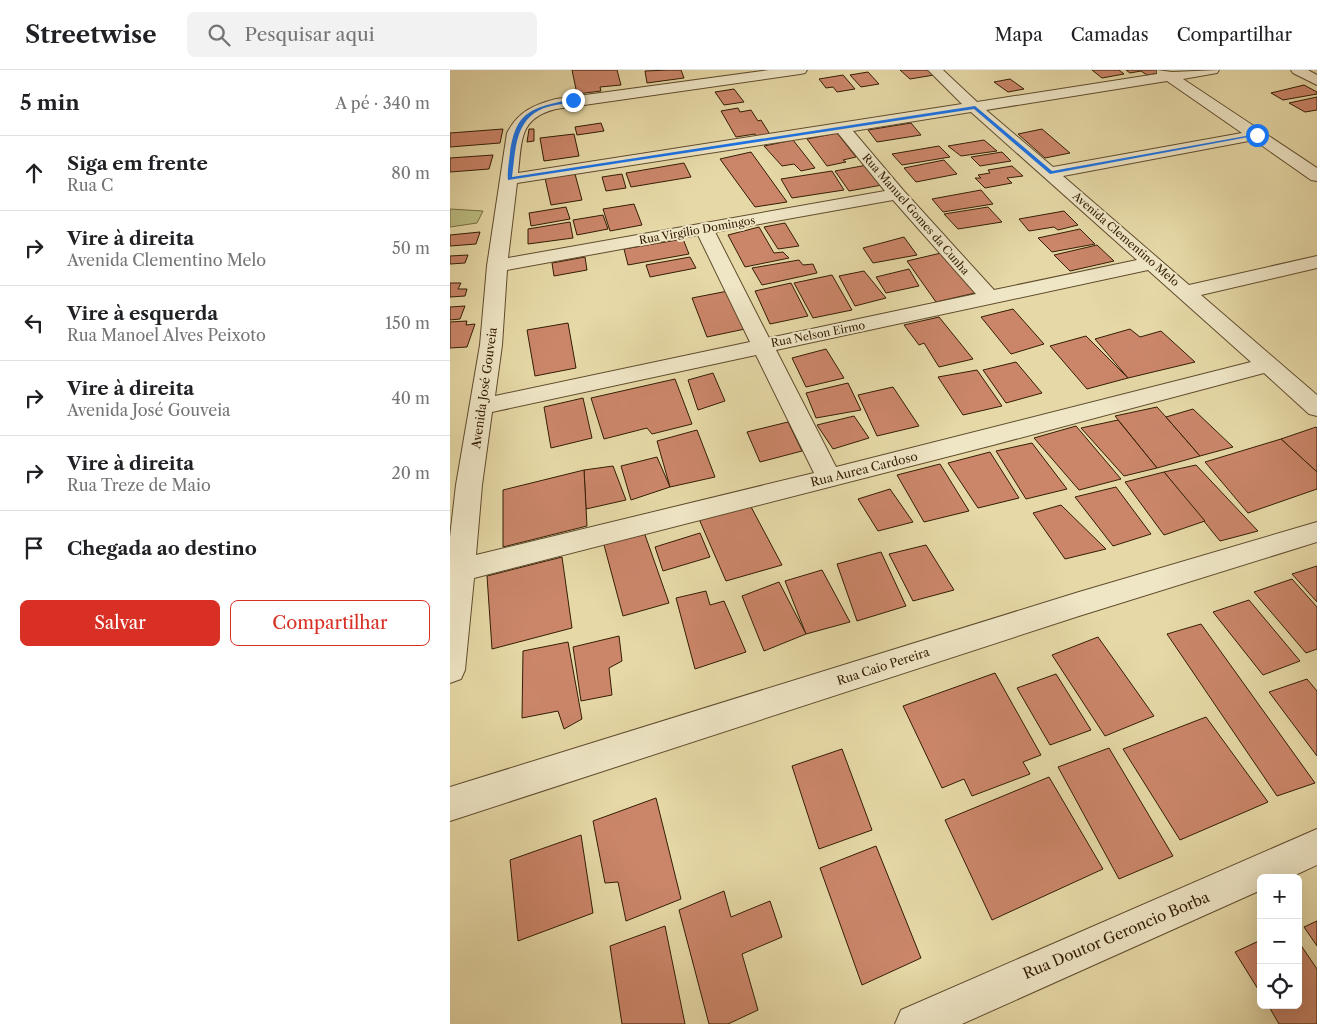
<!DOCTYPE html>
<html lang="pt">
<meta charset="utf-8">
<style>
body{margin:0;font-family:"Libre Caslon Text",serif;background:#f2f2f2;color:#202124}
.controls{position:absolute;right:15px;bottom:15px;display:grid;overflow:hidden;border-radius:8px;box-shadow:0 5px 20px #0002}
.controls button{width:45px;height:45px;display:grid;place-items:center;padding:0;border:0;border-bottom:1px solid #e0e0e0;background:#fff;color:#202124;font:25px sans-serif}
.stop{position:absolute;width:15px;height:15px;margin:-11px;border:4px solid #1a73e8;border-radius:50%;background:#fff}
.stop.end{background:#1a73e8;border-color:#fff;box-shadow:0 1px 5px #0008}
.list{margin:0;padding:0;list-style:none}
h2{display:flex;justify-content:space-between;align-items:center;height:65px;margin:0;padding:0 20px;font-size:21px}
h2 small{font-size:16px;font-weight:400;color:#757577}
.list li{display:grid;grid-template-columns:32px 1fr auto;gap:15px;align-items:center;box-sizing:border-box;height:75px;padding:0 20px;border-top:1px solid #e0e0e0}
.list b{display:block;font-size:19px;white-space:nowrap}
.list p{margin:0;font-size:16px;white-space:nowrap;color:#757577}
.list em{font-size:16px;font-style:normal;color:#757577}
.actions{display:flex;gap:10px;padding:15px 20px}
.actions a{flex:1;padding:11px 0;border:1px solid #d93025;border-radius:8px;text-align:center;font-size:18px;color:#d93025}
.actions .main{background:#d93025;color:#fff}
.icon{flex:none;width:28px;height:28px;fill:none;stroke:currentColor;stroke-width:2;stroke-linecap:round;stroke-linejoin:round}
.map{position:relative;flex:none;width:867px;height:954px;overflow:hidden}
header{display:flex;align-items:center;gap:30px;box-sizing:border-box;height:70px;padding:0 25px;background:#fff;border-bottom:1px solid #e0e0e0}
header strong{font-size:24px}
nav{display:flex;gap:28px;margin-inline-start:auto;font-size:18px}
.search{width:350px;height:45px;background:#f2f2f2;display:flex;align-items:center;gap:12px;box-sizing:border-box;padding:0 18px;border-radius:8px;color:#757577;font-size:19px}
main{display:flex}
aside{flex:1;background:#fff}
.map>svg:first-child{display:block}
</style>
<header>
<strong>Streetwise</strong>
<div class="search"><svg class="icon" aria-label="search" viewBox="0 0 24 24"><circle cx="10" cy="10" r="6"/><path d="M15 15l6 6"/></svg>Pesquisar aqui</div>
<nav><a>Mapa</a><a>Camadas</a><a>Compartilhar</a></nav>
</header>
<main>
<aside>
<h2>5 min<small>A pé · 340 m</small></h2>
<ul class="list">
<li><svg class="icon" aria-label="ahead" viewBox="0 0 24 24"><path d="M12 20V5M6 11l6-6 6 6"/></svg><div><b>Siga em frente</b><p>Rua C</p></div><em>80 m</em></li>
<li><svg class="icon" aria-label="right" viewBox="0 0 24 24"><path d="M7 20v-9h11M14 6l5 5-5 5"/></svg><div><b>Vire à direita</b><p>Avenida Clementino Melo</p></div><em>50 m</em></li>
<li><svg class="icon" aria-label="left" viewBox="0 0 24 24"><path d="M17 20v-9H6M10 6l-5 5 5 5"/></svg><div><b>Vire à esquerda</b><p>Rua Manoel Alves Peixoto</p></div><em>150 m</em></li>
<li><svg class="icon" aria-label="right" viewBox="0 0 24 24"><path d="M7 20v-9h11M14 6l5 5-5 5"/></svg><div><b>Vire à direita</b><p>Avenida José Gouveia</p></div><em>40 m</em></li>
<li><svg class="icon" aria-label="right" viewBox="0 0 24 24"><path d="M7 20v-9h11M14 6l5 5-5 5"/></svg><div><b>Vire à direita</b><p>Rua Treze de Maio</p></div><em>20 m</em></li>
<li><svg class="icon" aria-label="arrive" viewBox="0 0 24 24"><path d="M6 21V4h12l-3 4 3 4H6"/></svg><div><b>Chegada ao destino</b></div></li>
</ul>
<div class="actions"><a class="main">Salvar</a><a>Compartilhar</a></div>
</aside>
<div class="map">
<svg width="867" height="954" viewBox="0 0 867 954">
<rect width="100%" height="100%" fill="#e6d9a7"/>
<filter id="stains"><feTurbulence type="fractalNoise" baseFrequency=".004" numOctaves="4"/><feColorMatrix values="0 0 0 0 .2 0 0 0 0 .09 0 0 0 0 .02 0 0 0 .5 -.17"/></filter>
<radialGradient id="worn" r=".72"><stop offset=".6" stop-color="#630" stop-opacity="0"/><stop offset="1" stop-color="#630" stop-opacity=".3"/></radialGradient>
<polygon fill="#bbbe83" stroke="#786e44" points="0,139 33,141 27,153 0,157"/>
<g fill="#cb866a" stroke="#341d04">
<polygon points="122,0 167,0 171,15 150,17 151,21 127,24"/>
<polygon points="219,0 231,0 234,8 197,13 195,1"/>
<polygon points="450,0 478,0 484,5 460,9"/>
<polygon points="642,0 669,0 674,4 652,8"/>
<polygon points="676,0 706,0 710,3 697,5 691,1 680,3"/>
<polygon points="418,2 429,14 411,17 400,5"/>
<polygon points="393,5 405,19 387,22 383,17 376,18 369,9"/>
<polygon points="560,9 574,19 558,22 544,12"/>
<polygon points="854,15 867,22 867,24 833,30 821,23"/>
<polygon points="284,19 294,32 274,35 265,22"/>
<polygon points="867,27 867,40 855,42 839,33"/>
<polygon points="288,38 290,42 301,40 308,51 311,50 321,66 307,68 305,64 286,67 271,41"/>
<polygon points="151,53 154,61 127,65 125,57"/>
<polygon points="461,53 471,65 427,72 418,60"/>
<polygon points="53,59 50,73 0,77 0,63"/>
<polygon points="79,59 84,59 84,71 77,72"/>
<polygon points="592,59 620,83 595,88 568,64"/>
<polygon points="387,63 406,87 393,90 396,92 377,96 357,69"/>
<polygon points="124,64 129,86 94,91 90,68"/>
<polygon points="343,70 365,98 351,101 344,94 332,96 314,76"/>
<polygon points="534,70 547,81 511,86 498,76"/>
<polygon points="489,76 500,87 452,95 442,84"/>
<polygon points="301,82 337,132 305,137 270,89"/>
<polygon points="552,82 561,91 530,96 521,87"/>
<polygon points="43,85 39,99 0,102 0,88"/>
<polygon points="494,90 507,104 466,112 454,98"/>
<polygon points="234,93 241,107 181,117 176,103"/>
<polygon points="417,95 432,115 399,121 385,101"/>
<polygon points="562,96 573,106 557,108 562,113 535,118 525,108 531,108 528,105 540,103 538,100"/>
<polygon points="382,101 394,120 342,128 331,109"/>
<polygon points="125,104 132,130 101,135 95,108"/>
<polygon points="172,104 176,118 156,121 152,107"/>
<polygon points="531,120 543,134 493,142 482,129"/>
<polygon points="184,134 192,155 160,161 153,139"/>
<polygon points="116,137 120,149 81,156 79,143"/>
<polygon points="538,137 552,152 508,159 494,144"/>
<polygon points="614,141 628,155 608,160 604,157 579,161 569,149"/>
<polygon points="153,145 158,159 127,165 123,150"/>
<polygon points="120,152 123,168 78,174 78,159"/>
<polygon points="335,153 349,176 328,179 314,157"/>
<polygon points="309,157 324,183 333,182 339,188 295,197 278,165"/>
<polygon points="630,159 645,174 602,182 588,168"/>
<polygon points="30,162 26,174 0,176 0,165"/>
<polygon points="454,167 467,185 423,193 413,178"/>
<polygon points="233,169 239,184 178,195 174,179"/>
<polygon points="647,175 664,191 620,201 604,185"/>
<polygon points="491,183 525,223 486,232 457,191"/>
<polygon points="18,185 15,193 0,194 0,186"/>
<polygon points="135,187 137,200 104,206 102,193"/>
<polygon points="240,187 246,198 200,207 196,195"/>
<polygon points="349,190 353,195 363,194 367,203 312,215 302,198"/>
<polygon points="459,199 469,216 436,223 426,207"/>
<polygon points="414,201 436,228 405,236 389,206"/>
<polygon points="382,205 402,240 363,248 344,213"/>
<polygon points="0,213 11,213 8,219 17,219 15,226 0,227"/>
<polygon points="341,213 358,246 320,254 305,221"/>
<polygon points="278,221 295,259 257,267 242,228"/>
<polygon points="15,236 10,249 0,250 0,237"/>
<polygon points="563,239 594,274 561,284 531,247"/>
<polygon points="489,247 523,289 489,297 474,273 469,275 454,255"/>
<polygon points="17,251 16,255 25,254 17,277 0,278 0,252"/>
<polygon points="118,253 126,298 85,306 77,260"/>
<polygon points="680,259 690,267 711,261 745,292 678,308 645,269"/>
<polygon points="636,266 678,308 637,319 600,276"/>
<polygon points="376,279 394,308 356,317 342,288"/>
<polygon points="566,292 592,323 556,333 533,300"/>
<polygon points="527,300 552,336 513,345 488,307"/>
<polygon points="263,303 275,331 248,340 238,310"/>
<polygon points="225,309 242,354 202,364 197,358 154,369 141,328"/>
<polygon points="398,313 411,340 366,348 356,323"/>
<polygon points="443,317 469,356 427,366 408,325"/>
<polygon points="133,328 142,368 101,378 94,337"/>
<polygon points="707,337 716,347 750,386 707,398 665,346"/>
<polygon points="743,339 783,377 750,386 716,347"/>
<polygon points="404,346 419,368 383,379 367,355"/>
<polygon points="668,350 707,398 674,406 631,358"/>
<polygon points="338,352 352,381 310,392 297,362"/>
<polygon points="626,356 671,409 629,420 584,368"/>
<polygon points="866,357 867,358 867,402 831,369"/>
<polygon points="247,360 265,407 220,417 207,371"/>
<polygon points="831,369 867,402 867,419 798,443 755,392"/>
<polygon points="582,373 617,419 576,429 546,381"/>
<polygon points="540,382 569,428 528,438 498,393"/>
<polygon points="207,387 220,417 181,430 171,396"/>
<polygon points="490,394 519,441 474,452 447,405"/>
<polygon points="746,395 808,461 770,471 714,402"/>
<polygon points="163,396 176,430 136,439 134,400"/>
<polygon points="134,400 137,456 53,477 53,420"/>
<polygon points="714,402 755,451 714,465 675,412"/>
<polygon points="666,417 701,464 663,476 625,427"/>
<polygon points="440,419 463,452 428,461 408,429"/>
<polygon points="300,435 332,495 276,511 249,449"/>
<polygon points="611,435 656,479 615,489 583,443"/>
<polygon points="194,462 219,533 173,546 154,475"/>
<polygon points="250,463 260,487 213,501 205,477"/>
<polygon points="476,475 504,520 463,531 439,484"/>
<polygon points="431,482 456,536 407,551 387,494"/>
<polygon points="112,487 122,558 42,579 37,506"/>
<polygon points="867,496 867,532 842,504"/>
<polygon points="372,500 400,552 356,564 335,511"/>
<polygon points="842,509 867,537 867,579 856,583 804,522"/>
<polygon points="329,512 356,564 314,581 292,526"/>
<polygon points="256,521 260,535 274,531 296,582 245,599 226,528"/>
<polygon points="799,530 850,591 813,605 763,542"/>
<polygon points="751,554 865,713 827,726 717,564"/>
<polygon points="169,566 172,591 159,598 162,625 131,631 123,577"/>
<polygon points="648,567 704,646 655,666 602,585"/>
<polygon points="118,572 132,649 114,659 108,641 72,648 73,581"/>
<polygon points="545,603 591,685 573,692 580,704 522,726 514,709 492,718 453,636"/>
<polygon points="606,604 641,660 600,675 567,618"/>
<polygon points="857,609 867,621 867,686 819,622"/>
<polygon points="756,647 818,732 730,770 673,679"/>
<polygon points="659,678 723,786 669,809 608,697"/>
<polygon points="392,679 422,760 369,779 342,696"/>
<polygon points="599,707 653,799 542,850 495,750"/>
<polygon points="206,728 231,829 176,851 168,812 155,813 143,751"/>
<polygon points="131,765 143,843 68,871 60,790"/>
<polygon points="426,776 471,888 412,915 370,798"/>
<polygon points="274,821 281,847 320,831 332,867 292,884 308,940 278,954 259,954 229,840"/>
<polygon points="867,851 867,876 854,857"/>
<polygon points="215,856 235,954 172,954 160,876"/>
<polygon points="811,870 811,924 785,882"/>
<polygon points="848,871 867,899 867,954 829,954 818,935 848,935"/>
</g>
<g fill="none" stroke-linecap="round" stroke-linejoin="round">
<g stroke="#604c2d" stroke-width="2">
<g id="street">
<path d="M319,0H357L355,3L350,4L106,39C69,48 72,70 68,103L512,34L478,0H493L527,32L707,4V0L722,2L769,0L767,3L733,9L867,98V111L861,110L804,70L613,106L739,215L867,186V198L751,225L867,325V346L859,344L814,303L543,375L24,508L15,600L11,609L0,613V467L6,415L30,275L37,196L57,63C68,42 83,35 106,29ZM717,11L792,63L603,97L536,40ZM521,42L687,190L544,220L453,120L403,61ZM388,63L435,121L58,188L67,113ZM443,130L526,224L319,268L265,162ZM248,165L300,272L45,326L52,275L57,200ZM698,200L801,292L386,397L326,280ZM306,285L364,403L26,485L32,415L42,342Z"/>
<polygon points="841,0 858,0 867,5 867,15 843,3"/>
<polygon points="867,452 867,472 629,546 0,751 0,717 629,522"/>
<polygon points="867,759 867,795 839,808 811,808 811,820 512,954 445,954 451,940"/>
</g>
</g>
<use href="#street" fill="#efe6c6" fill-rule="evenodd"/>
</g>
<path fill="#1a73e8" d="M123,29L124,31C114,34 103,35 94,38C64,50 66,80 62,107L525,36L602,101L807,64L809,65L600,104L524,39L58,110C57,102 59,92 60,83C66,39 83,38 123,29Z"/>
<g text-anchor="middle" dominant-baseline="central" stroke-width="4" stroke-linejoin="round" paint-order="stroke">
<g font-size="11" fill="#341d04" stroke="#efe6c6">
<text transform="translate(466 144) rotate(49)">Rua Manuel Gomes da Cunha</text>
<text transform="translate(247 160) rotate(-10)">Rua Virgilio Domingos</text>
<text transform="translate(676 169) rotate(41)">Avenida Clementino Melo</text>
<text transform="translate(368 264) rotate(-11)">Rua Nelson Eirmo</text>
</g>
<g font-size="12" fill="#341d04" stroke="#efe6c6">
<text transform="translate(34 318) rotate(-82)">Avenida José Gouveia</text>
<text transform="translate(414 399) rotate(-14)">Rua Aurea Cardoso</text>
<text transform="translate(433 596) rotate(-18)">Rua Caio Pereira</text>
</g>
<g font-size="15" fill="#341d04" stroke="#efe6c6">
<text transform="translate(666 865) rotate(-23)">Rua Doutor Geroncio Borba</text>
</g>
</g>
<rect width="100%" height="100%" filter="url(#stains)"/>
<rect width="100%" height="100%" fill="url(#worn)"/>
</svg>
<div class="controls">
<button>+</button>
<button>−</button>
<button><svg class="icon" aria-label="locate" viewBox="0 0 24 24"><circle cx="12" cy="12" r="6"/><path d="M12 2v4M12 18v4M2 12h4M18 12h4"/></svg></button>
</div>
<div class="stop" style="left:807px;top:65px"></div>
<div class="stop end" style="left:123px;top:30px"></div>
</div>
</main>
